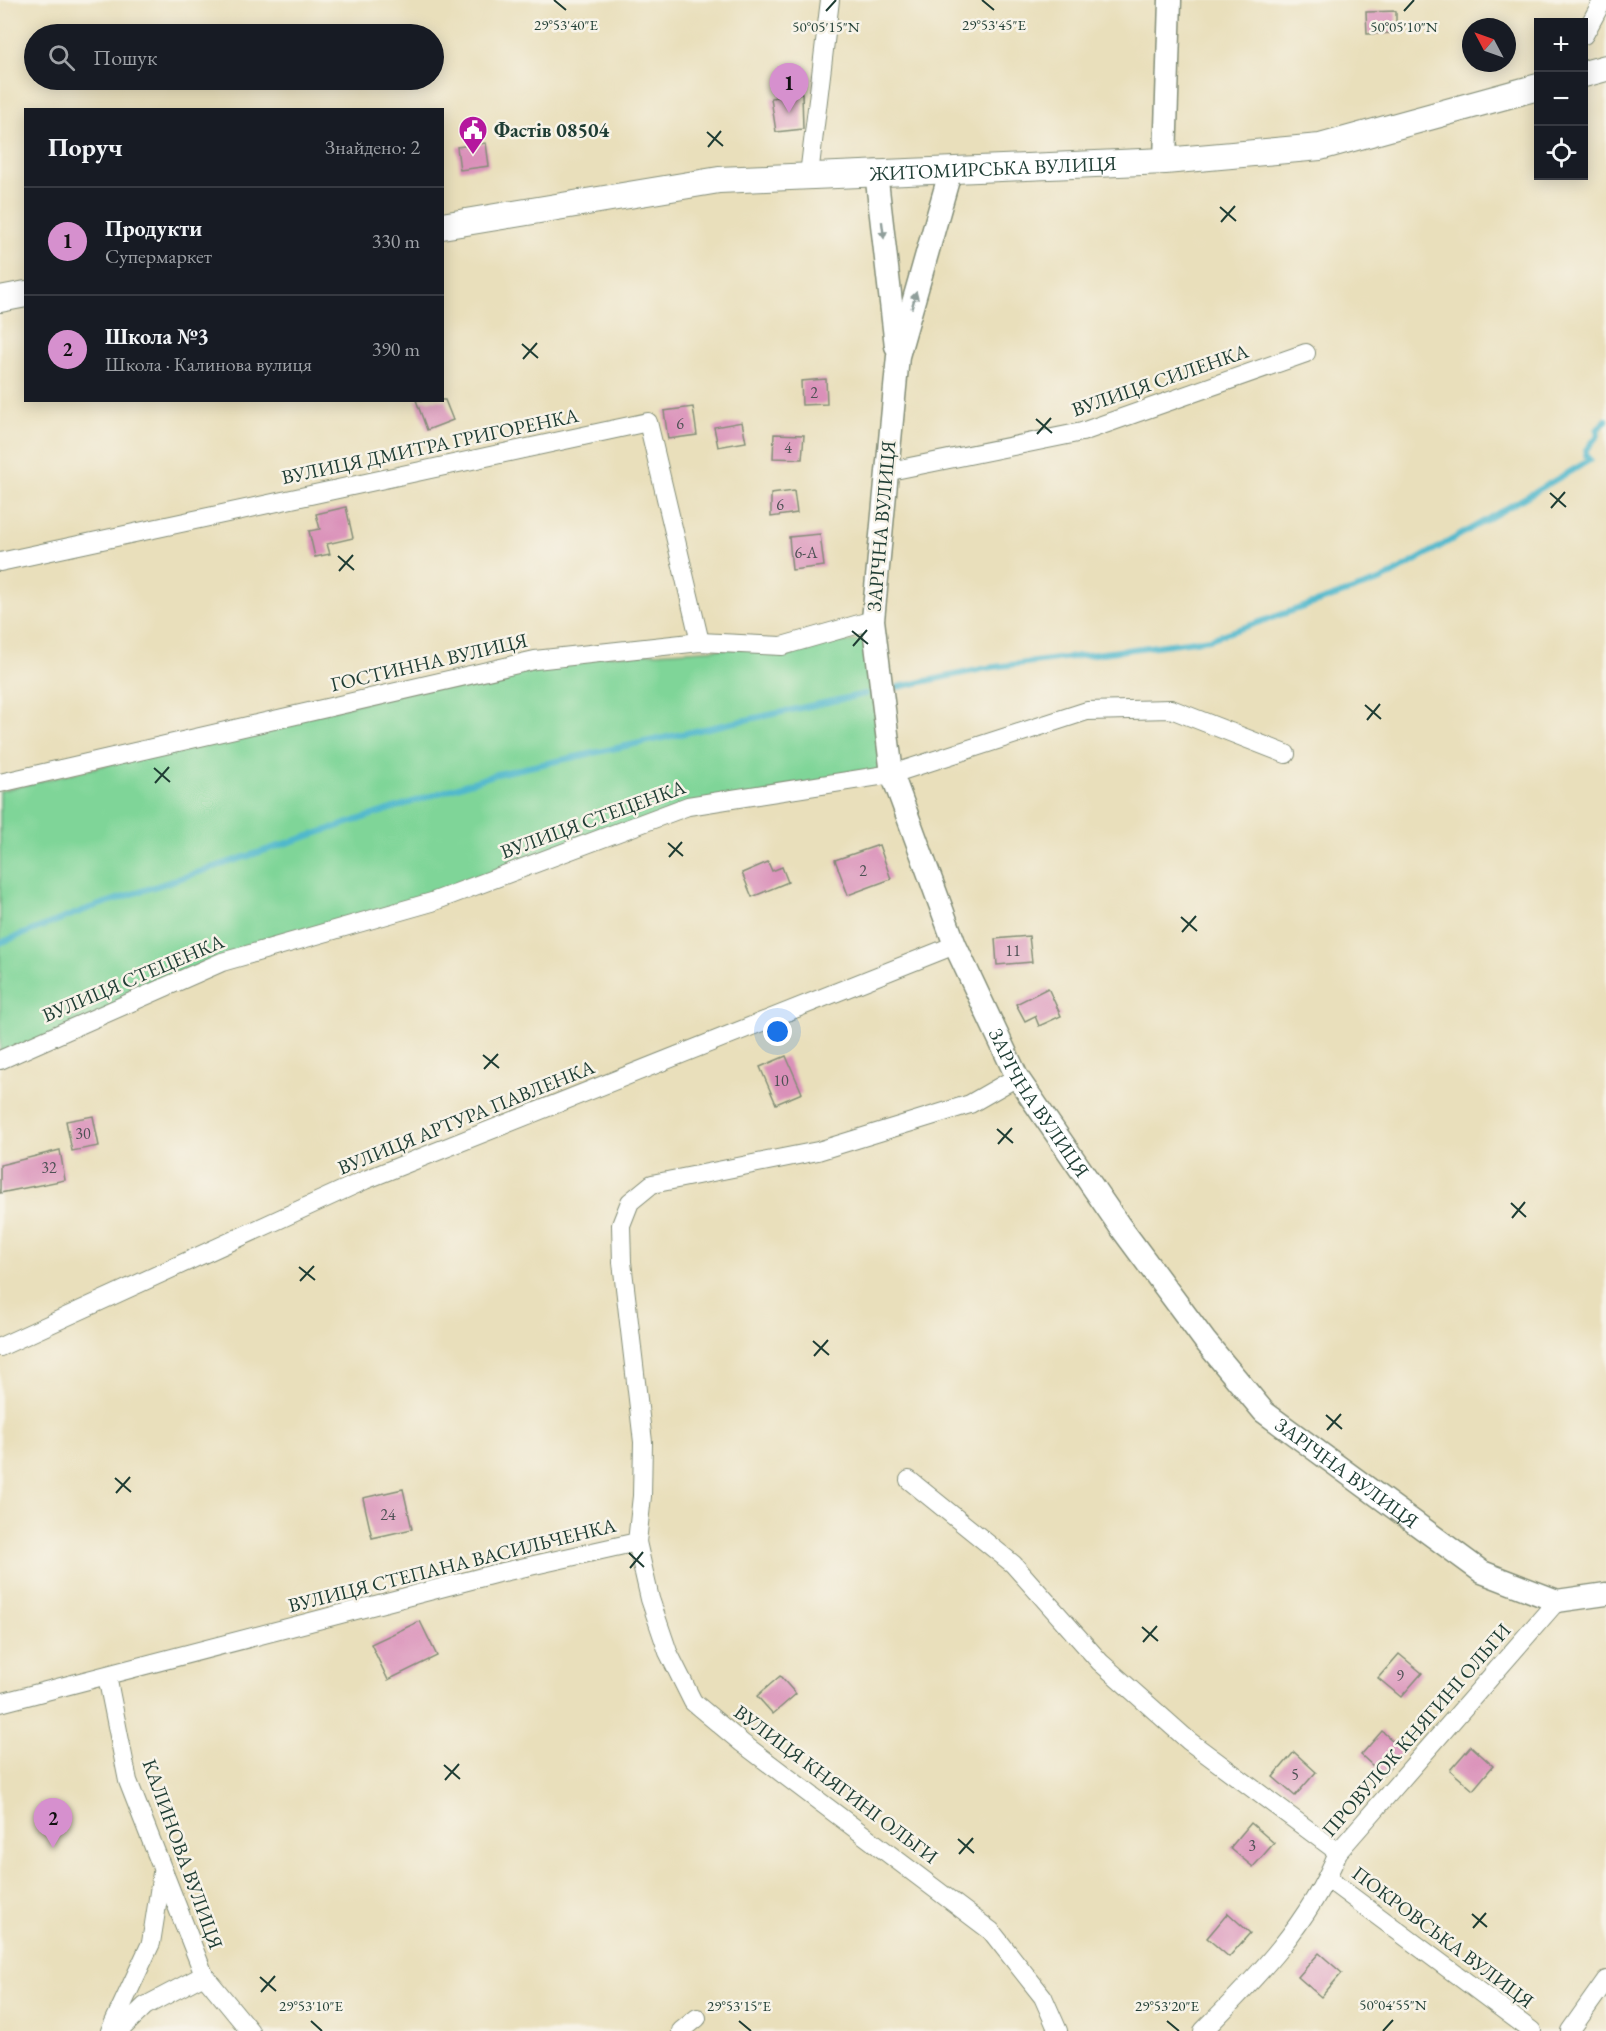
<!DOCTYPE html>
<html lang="uk">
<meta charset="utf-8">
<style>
body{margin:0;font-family:"EB Garamond",serif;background:#20242c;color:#f1f3f6}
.controls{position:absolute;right:18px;top:18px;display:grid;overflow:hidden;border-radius:0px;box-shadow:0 3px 15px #0003}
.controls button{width:54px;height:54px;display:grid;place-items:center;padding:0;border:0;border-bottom:2px solid #363941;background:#171b24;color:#f1f3f6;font:30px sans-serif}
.compass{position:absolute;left:1462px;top:18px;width:54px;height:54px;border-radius:50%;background:#171b24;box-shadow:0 3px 15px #0003;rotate:311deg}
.you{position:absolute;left:778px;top:1032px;width:21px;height:21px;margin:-15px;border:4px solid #fff;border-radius:50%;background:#1a73e8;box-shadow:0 0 0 9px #1a73e833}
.badge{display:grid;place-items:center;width:39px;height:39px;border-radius:50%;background:#d690ce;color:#111;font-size:20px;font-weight:700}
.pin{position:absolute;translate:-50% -50px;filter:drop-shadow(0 2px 3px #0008)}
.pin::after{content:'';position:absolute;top:32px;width:21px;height:18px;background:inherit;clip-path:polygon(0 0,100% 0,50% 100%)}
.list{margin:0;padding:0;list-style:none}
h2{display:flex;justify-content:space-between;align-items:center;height:78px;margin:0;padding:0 24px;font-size:26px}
h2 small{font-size:20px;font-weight:400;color:#9ea1a6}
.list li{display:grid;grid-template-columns:39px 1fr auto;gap:18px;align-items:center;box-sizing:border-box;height:108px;padding:0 24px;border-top:2px solid #363941}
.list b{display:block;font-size:22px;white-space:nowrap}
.list p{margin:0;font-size:20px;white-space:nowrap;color:#9ea1a6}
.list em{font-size:20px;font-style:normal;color:#9ea1a6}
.icon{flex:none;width:33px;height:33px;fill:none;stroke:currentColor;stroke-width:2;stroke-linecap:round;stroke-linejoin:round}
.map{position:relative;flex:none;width:1606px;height:2031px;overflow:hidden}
.search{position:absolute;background:#171b24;box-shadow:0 3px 15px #0003;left:24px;top:24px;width:420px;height:66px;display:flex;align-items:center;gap:15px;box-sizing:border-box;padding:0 21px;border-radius:33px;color:#9ea1a6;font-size:22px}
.panel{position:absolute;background:#171b24;box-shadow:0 3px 15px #0003;left:24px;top:108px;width:420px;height:294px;border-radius:0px}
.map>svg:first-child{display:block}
</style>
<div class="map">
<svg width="1606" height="2031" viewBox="0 0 1606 2031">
<rect width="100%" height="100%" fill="#f7f3e8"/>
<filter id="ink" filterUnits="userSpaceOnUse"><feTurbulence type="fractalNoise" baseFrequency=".0167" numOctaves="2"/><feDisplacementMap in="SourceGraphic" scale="12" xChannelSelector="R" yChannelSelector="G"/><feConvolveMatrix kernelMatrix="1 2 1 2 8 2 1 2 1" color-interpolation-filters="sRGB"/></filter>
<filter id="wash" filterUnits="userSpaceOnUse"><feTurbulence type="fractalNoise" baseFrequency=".008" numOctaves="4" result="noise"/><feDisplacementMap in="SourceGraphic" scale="24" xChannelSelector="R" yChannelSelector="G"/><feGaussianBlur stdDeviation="1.35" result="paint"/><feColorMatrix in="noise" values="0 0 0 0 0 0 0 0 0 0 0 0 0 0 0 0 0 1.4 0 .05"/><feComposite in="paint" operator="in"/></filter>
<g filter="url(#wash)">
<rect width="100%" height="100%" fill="#e9dfbb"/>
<polygon fill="#7fd598" stroke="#4f8966" stroke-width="1.5" points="875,640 892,774 688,806 432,902 222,962 0,1060 0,791 535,660"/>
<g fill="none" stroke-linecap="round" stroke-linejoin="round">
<g stroke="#4fb8cc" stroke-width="6">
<polyline points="898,687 987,668 1210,639 1382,580 1590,460 1586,456 1586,450 1598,435 1597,430 1606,420"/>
<polyline points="0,943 90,908 497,774 865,694"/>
</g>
</g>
<g id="blocks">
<g fill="#da90b9">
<polygon points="1396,11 1396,33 1367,34 1366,12"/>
<polygon points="802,93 803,129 776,132 771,98"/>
<polygon points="486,143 489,166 460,170 457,147"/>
<polygon points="826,379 827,404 802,405 801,381"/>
<polygon points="416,400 445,400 453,420 427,430"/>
<polygon points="693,407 697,435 668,439 664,411"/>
<polygon points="742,422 746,442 718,447 714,427"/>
<polygon points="774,434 804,435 802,459 773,458"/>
<polygon points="794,491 797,513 771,517 771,494"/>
<polygon points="346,507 353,538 327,544 330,554 315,557 309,531 320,529 316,514"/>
<polygon points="820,534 824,566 792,570 789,537"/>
<polygon points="879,845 891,879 848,895 835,860"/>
<polygon points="768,862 772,871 782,867 788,882 752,897 742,873"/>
<polygon points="1029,936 1032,962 997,965 995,939"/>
<polygon points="1048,988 1061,1016 1039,1026 1035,1016 1025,1021 1016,1004"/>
<polygon points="786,1056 802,1093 776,1104 760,1067"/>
<polygon points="93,1116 99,1146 72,1151 66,1121"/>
<polygon points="60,1150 65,1180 0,1193 0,1165"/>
<polygon points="403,1489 412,1529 372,1538 363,1498"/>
<polygon points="420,1621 437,1656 388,1680 371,1644"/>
<polygon points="1399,1654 1422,1673 1401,1697 1378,1678"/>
<polygon points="780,1676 796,1694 773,1714 757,1696"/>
<polygon points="1382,1731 1404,1751 1383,1775 1361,1755"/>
<polygon points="1471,1746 1493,1766 1473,1790 1450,1770"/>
<polygon points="1294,1752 1316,1772 1295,1796 1273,1777"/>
<polygon points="1251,1823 1274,1843 1253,1867 1230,1848"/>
<polygon points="1228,1913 1250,1933 1229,1957 1207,1938"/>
<polygon points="1319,1953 1342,1973 1321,1997 1298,1977"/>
</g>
</g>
</g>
<g filter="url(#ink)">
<use href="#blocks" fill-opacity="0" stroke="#848e78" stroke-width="1.5"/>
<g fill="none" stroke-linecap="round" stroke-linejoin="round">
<g stroke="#848e78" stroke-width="20">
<g id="minor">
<polyline points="1584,35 1603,0"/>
<polyline points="809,175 830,0"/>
<polyline points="885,472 1082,432 1306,353"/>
<polyline points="0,562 648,422 700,642"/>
<polyline points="0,783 535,660 700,642 782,646 873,620"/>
<polyline points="0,1060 222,962 432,902 688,806 892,774 1087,711 1171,709 1286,754"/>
<polyline points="0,1347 365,1180 955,945"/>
<polyline points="909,1480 1013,1564 1100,1662 1189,1741 1338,1852"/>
<polyline points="637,1542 650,1599 668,1652 693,1702 742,1743 991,1931 1043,1997 1058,2031"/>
<polyline points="107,1676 128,1781 204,1975 250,2031"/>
<polyline points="0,1703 494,1574 637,1542 642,1496 643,1442 622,1262 621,1225 630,1202 652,1184 818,1151 970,1104 1017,1077"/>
<polyline points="1328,1879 1532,2031"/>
<polyline points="110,2031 151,1943 162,1873"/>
<polyline points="119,2031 145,2006 204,1975"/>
<polyline points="681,2031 697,2018"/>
<path d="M1203,2031C1256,1978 1310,1923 1338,1852L1557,1601"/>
<polyline points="1570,2031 1606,1980"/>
</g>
</g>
<g stroke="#848e78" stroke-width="25">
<g id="tertiary">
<polyline points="1165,161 1170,0"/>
<path id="s1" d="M951,169L898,356L873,620L892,774L955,945L1017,1077L1119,1225L1205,1341L1264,1412L1482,1572L1557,1601L1606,1594"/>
<polyline points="876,172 896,346"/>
</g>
</g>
<g stroke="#848e78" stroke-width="28">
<g id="secondary">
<polyline points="1584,74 1606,68"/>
<path id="s2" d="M442,226L719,180L1165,161L1320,147L1538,87"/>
<polyline points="0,299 26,294"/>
</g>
</g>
<use href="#minor" stroke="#fff" stroke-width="18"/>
<use href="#tertiary" stroke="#fff" stroke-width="22"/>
<use href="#secondary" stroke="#fff" stroke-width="26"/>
</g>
<defs><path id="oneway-solid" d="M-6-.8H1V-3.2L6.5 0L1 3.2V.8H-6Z" transform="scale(1.5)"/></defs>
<g fill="#8f9e9a">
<use href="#oneway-solid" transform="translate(883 230) rotate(83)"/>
<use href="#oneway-solid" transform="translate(914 300) rotate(-74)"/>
</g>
</g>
<path fill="none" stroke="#1f3d34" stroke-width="2" d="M554,0L566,10M982,0L994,10M826,11L836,0M1404,11L1414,0M707,132L723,146M708,147L721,131M1220,207L1236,221M1221,222L1235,206M522,344L538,358M523,359L537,343M1036,419L1052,433M1037,434L1051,418M1550,493L1566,507M1551,508L1565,492M338,556L354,570M339,571L353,555M852,631L868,644M853,646L867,630M1365,705L1381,719M1367,720L1380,704M154,768L170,782M155,783L169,767M668,843L683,856M669,857L682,842M1181,917L1197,931M1182,932L1196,916M483,1055L499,1068M484,1069L498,1054M997,1129L1013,1143M998,1144L1012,1128M1511,1203L1526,1217M1512,1218L1525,1202M299,1267L315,1280M300,1281L314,1266M813,1341L829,1355M814,1356L828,1340M1326,1415L1342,1429M1327,1430L1341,1414M115,1478L131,1492M116,1493L130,1477M629,1553L644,1567M630,1568L643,1552M1142,1627L1158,1641M1143,1642L1157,1626M444,1765L460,1779M445,1780L459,1764M958,1839L974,1853M959,1854L973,1838M1472,1914L1487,1927M1473,1928L1486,1913M260,1977L276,1991M261,1992L275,1976M311,2021L322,2031M739,2021L751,2031M1167,2021L1179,2031M1383,2031L1393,2020"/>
<defs>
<g id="civic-pin" transform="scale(1.5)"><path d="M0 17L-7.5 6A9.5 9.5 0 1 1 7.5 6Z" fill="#b5179e" stroke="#f7f3e8"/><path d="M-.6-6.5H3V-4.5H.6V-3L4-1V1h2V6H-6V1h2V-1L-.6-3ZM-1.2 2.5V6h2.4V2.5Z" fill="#fff"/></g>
</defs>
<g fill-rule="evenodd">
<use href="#civic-pin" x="473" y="130"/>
</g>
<g text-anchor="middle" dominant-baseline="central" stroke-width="5" stroke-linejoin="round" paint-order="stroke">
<g font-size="16" fill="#4e5255">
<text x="814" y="392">2</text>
<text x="680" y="423">6</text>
<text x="788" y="447">4</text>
<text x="780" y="504">6</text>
<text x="806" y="552">6-А</text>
<text x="863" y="870">2</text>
<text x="1013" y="950">11</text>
<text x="781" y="1080">10</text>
<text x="83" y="1133">30</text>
<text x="49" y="1167">32</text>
<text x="388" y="1514">24</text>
<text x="1400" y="1675">9</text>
<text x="1295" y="1774">5</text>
<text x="1252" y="1845">3</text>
</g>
<g font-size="20" font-weight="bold" fill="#1f3d34" stroke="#f7f3e8" text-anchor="start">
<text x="494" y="130">Фастів 08504</text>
</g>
<g font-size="20" fill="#1f3d34" stroke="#f7f3e8">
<text stroke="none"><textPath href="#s2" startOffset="555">ЖИТОМИРСЬКА ВУЛИЦЯ</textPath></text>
<text transform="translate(1160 380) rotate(-19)">ВУЛИЦЯ СИЛЕНКА</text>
<text transform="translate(430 446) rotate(-12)">ВУЛИЦЯ ДМИТРА ГРИГОРЕНКА</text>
<text transform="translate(881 526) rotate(-85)">ЗАРІЧНА ВУЛИЦЯ</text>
<text transform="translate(429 662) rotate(-13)">ГОСТИННА ВУЛИЦЯ</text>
<text transform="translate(593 819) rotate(-20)">ВУЛИЦЯ СТЕЦЕНКА</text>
<text transform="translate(133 978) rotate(-23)">ВУЛИЦЯ СТЕЦЕНКА</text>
<text stroke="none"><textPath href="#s1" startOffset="976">ЗАРІЧНА ВУЛИЦЯ</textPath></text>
<text transform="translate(466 1117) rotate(-22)">ВУЛИЦЯ АРТУРА ПАВЛЕНКА</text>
<text stroke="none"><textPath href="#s1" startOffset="1462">ЗАРІЧНА ВУЛИЦЯ</textPath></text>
<text transform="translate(452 1565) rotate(-14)">ВУЛИЦЯ СТЕПАНА ВАСИЛЬЧЕНКА</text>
<text transform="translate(1416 1730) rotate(-49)">ПРОВУЛОК КНЯГИНІ ОЛЬГИ</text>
<text transform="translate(836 1784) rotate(37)">ВУЛИЦЯ КНЯГИНІ ОЛЬГИ</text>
<text transform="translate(183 1854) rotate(70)">КАЛИНОВА ВУЛИЦЯ</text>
<text transform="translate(1443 1937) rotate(37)">ПОКРОВСЬКА ВУЛИЦЯ</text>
</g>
</g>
<g font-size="15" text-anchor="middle" fill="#1f3d34" stroke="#f7f3e8" stroke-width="5" stroke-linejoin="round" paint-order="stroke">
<text x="566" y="30">29°53'40"E</text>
<text x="994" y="30">29°53'45"E</text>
<text x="826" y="32">50°05'15"N</text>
<text x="1404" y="32">50°05'10"N</text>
<text x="1393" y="2010">50°04'55"N</text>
<text x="311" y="2011">29°53'10"E</text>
<text x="739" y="2011">29°53'15"E</text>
<text x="1167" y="2011">29°53'20"E</text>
</g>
</svg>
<div class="controls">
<button>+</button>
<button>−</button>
<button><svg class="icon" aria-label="locate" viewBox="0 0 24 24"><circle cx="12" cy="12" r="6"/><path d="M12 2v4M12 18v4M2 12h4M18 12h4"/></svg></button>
</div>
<svg class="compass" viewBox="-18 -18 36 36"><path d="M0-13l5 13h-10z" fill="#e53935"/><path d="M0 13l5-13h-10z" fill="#9ea1a6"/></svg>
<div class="you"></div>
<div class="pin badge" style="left:789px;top:113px">1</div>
<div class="pin badge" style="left:53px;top:1848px">2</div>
<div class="search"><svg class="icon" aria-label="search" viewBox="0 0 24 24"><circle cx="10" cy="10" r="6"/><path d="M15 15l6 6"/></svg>Пошук</div>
<section class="panel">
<h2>Поруч<small>Знайдено: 2</small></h2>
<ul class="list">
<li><span class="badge">1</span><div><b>Продукти</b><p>Супермаркет</p></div><em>330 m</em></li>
<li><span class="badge">2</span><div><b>Школа №3</b><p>Школа · Калинова вулиця</p></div><em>390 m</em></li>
</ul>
</section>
</div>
